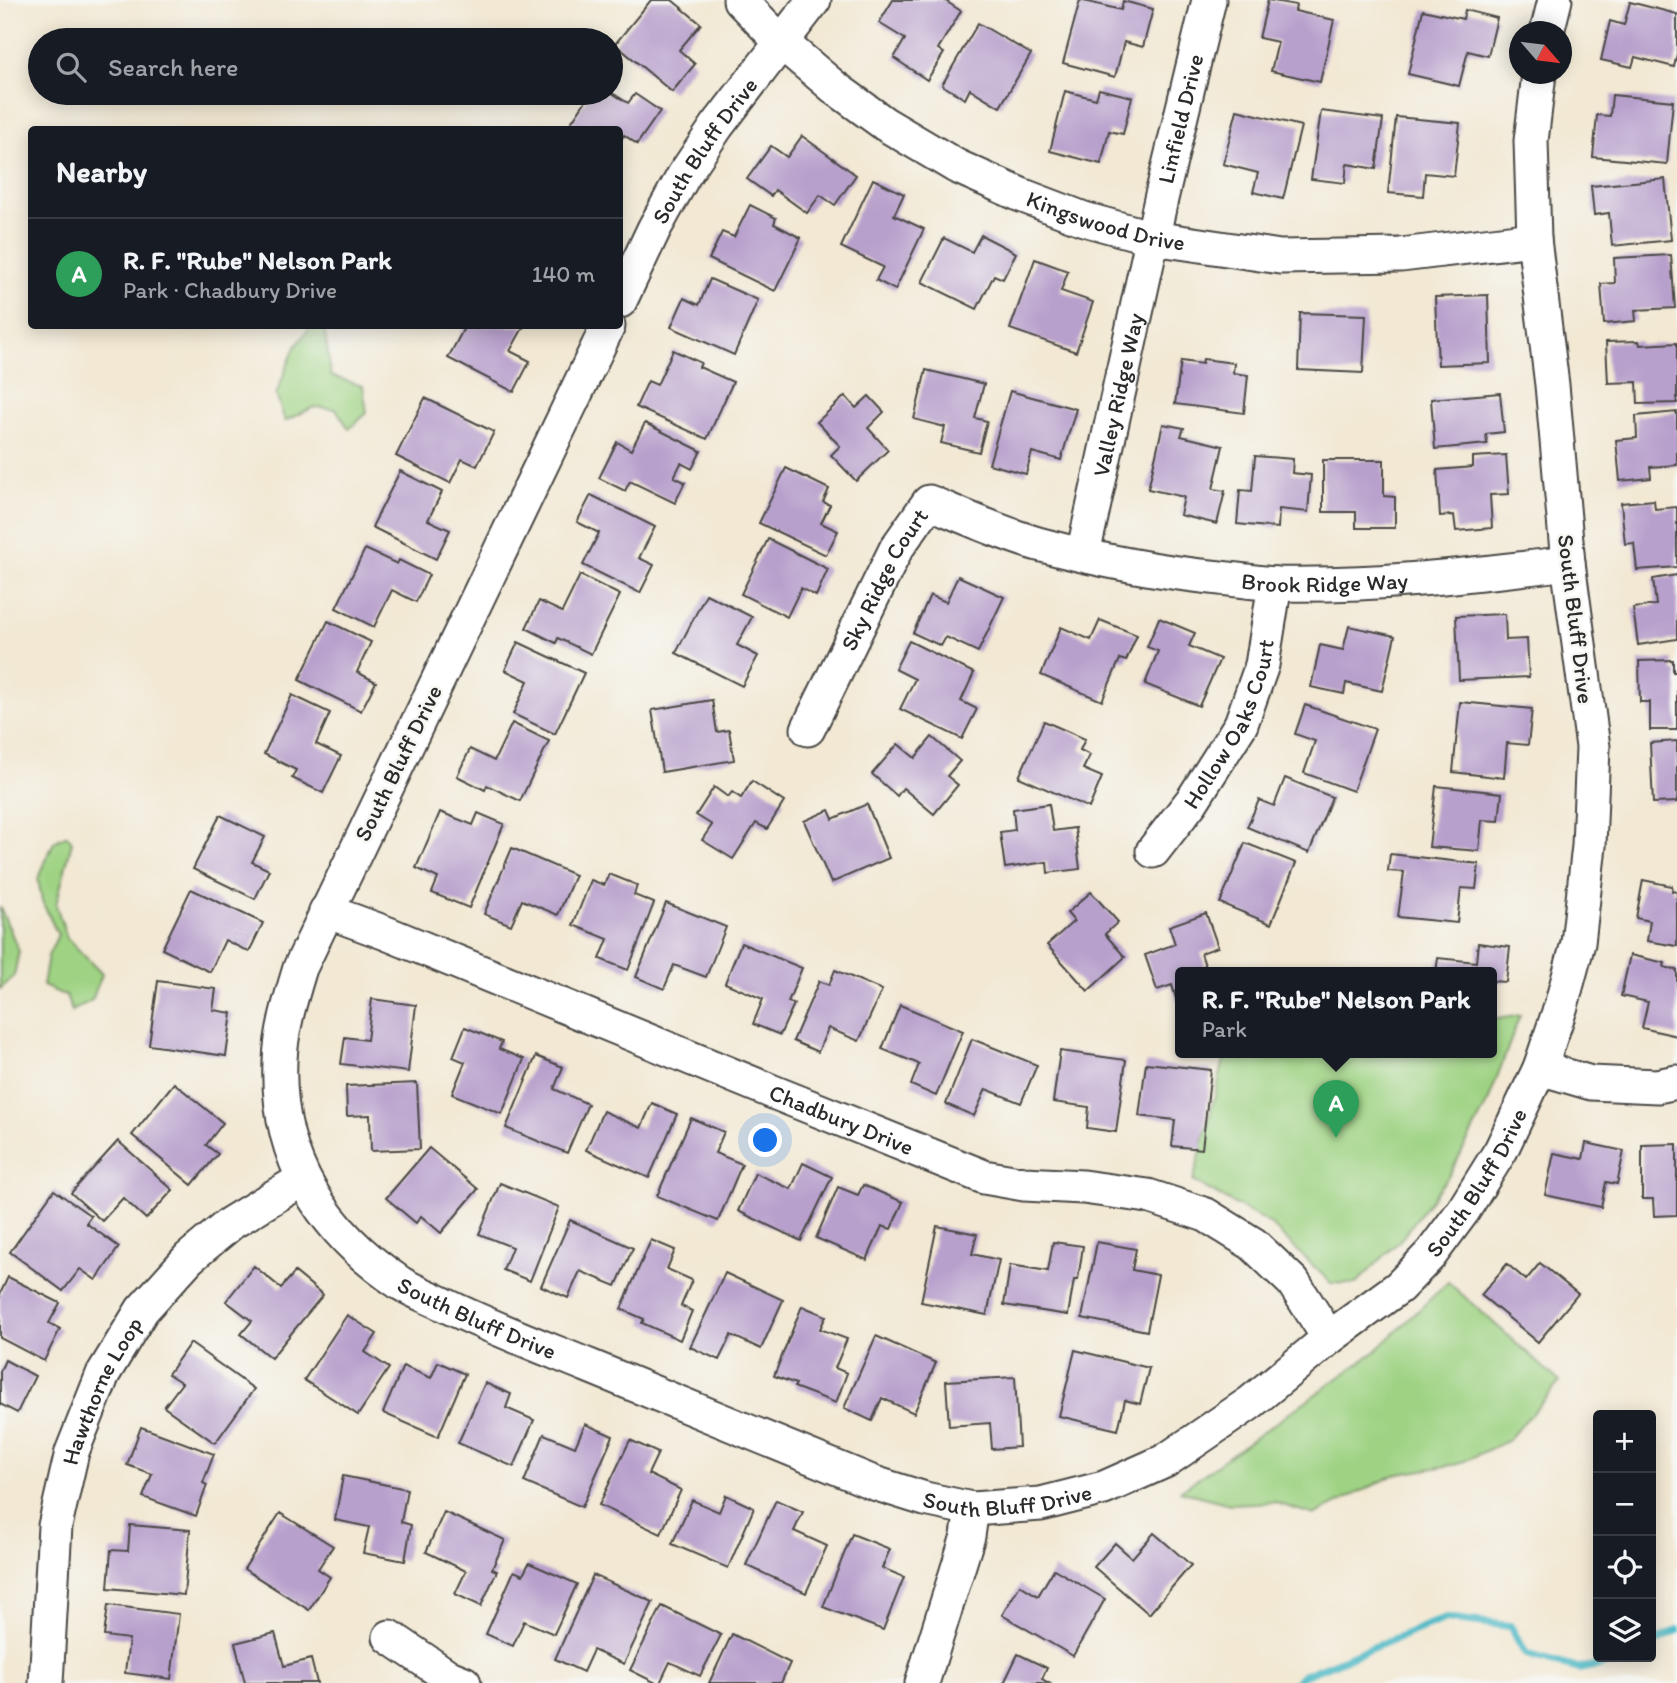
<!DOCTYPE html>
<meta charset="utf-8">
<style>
body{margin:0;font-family:Itim,sans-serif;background:#242831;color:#f1f3f6}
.controls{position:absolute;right:21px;bottom:21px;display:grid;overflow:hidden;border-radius:7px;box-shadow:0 4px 18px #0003}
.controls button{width:63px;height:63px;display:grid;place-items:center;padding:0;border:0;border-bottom:2px solid #363941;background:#171b24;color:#f1f3f6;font:35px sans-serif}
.compass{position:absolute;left:1509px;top:21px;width:63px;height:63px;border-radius:50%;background:#171b24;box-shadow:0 4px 18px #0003;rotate:118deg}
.you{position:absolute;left:766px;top:1141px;width:24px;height:24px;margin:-18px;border:5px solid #fff;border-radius:50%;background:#1a73e8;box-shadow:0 0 0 10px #1a73e833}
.badge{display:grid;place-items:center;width:46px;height:46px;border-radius:50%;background:#1f6fb2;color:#fff;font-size:23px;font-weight:700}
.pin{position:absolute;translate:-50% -58px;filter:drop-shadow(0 2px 4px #0008)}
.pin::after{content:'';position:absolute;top:37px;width:24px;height:21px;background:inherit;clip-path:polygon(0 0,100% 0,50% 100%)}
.popup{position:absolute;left:1175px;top:967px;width:322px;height:91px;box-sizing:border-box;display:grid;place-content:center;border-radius:7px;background:#171b24;filter:drop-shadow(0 2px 5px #0005);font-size:23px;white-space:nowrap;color:#9ea1a6}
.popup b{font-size:26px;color:#f1f3f6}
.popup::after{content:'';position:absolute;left:50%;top:100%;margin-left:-14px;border:14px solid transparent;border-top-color:#171b24}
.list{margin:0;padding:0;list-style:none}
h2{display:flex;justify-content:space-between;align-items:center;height:91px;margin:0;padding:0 28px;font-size:30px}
h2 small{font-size:23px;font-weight:400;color:#9ea1a6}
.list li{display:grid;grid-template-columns:46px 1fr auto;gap:21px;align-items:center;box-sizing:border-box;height:112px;padding:0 28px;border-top:2px solid #363941}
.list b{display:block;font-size:26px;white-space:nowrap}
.list p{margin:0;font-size:23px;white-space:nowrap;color:#9ea1a6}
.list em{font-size:23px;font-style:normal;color:#9ea1a6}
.icon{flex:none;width:38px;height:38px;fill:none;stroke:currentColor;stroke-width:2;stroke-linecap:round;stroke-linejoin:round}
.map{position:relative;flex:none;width:1677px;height:1683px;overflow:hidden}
.search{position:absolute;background:#171b24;box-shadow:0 4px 18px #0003;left:28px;top:28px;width:595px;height:77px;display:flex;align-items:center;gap:18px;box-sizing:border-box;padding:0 24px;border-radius:38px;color:#9ea1a6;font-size:26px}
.panel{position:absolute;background:#171b24;box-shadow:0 4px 18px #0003;left:28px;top:126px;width:595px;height:203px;border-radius:7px}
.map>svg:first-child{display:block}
</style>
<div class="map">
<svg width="1677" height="1683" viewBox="0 0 1677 1683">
<rect width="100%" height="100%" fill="#f6f6f2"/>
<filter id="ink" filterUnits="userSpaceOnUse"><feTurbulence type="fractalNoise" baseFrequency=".0143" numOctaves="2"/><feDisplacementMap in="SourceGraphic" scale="14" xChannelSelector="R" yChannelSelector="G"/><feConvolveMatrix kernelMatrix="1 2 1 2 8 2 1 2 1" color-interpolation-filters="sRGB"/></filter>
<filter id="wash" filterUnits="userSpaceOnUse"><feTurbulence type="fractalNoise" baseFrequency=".00686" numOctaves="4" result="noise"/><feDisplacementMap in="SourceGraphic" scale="28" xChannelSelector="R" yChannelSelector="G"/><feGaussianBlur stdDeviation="1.57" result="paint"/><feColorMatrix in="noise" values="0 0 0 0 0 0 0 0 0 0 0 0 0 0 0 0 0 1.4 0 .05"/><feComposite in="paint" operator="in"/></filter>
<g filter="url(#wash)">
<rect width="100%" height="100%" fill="#f2e8d3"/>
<g fill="#9fd383" stroke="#657f57" stroke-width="2">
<polygon points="311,326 324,326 331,376 363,386 367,413 349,429 336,409 314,407 285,421 276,395 294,349"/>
<polygon points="67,835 72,842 56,905 67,938 102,974 92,1000 72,1011 66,996 43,986 48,956 58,935 42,901 38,879 54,842"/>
<polygon points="0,907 19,951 14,976 0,989"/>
<polygon points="1520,1015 1488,1102 1450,1174 1402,1238 1356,1284 1331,1283 1269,1223 1193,1181 1226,1052 1287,1060 1329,1052 1492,1052 1492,1020"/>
<polygon points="1448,1282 1560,1382 1507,1441 1458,1464 1394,1475 1314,1515 1274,1502 1230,1504 1180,1491 1376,1351"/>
</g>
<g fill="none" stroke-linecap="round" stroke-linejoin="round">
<g stroke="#4ab8c5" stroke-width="8">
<polyline points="1651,1644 1677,1630"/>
<polyline points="1296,1683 1302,1676 1446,1618 1510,1626 1526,1654 1579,1669 1618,1661 1626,1657"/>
</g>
</g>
<g id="blocks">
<g fill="#b8a0cc">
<polygon points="651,0 672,0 701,24 679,50 695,64 672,92 615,44"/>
<polygon points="893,0 944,0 961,11 938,49 944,53 927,80 894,58 905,39 879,23"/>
<polygon points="1080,0 1121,10 1123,1 1153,9 1143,47 1124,42 1115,77 1063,63"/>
<polygon points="1268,0 1296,5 1295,11 1334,20 1320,82 1271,71 1278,42 1259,38"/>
<polygon points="1630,2 1677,14 1677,54 1674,67 1635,57 1632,67 1601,60 1610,21 1624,25"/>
<polygon points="1423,10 1463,19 1465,10 1497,18 1488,56 1468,51 1459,86 1408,74"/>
<polygon points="978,23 1031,54 1000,107 970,89 965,99 942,85"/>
<polygon points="1099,89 1132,97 1123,134 1109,131 1101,164 1050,151 1065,91 1096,99"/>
<polygon points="591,93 612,93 628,103 635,94 660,111 637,144 624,135 620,141 620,130 566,130"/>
<polygon points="1612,95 1673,101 1667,164 1593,157 1597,115 1610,116"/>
<polygon points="1237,110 1301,126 1283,199 1253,192 1258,173 1223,164"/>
<polygon points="1321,111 1383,119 1376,169 1347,164 1345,183 1311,179"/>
<polygon points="1396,117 1460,123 1454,176 1425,173 1423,196 1388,193"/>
<polygon points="802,136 856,175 835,205 820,195 807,213 775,190 771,196 747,179 771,146 787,157"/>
<polygon points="873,179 904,194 894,215 924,229 895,290 876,280 883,267 841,247"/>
<polygon points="1665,179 1671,240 1612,246 1609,213 1594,215 1591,186"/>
<polygon points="750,205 776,218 774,224 801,238 775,291 709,259 722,232 734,237"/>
<polygon points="981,235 1016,253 1003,279 994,275 977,309 922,282 944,238 972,252"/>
<polygon points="1671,255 1675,308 1635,310 1636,321 1604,324 1601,284 1615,283 1614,258"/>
<polygon points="1035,259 1068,271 1061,291 1093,302 1076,352 1010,329"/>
<polygon points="710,279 758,300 734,355 671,327 684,298 699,305"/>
<polygon points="1488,295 1490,363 1438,365 1435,297"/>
<polygon points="1300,313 1366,315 1363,373 1298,370"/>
<polygon points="465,326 524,326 510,351 530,361 514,392 448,358"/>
<polygon points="1639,341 1640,345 1677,343 1677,403 1638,404 1637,382 1608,383 1606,342"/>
<polygon points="673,350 701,363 699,367 733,382 707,439 636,407 648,381 657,385"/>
<polygon points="1203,359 1234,363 1233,373 1248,375 1244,413 1175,404 1181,361 1202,364"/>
<polygon points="926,370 984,384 975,418 987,421 979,452 941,443 945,427 914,419"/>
<polygon points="1010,391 1076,409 1061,460 1032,452 1026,474 989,464"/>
<polygon points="1500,393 1504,432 1486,434 1487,444 1435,449 1431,399"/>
<polygon points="845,396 856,408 869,396 884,412 868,428 888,450 856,481 831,455 840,446 817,422"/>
<polygon points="425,398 494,432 477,466 462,459 450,483 396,456"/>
<polygon points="1677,412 1677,465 1650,467 1651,478 1620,481 1616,440 1637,438 1636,416"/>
<polygon points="645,423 701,451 692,469 681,463 674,477 685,482 675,503 630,481 625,491 599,478 617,442 631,450"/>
<polygon points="1163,424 1184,428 1181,436 1223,446 1213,489 1225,491 1217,524 1180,515 1184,497 1148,489"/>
<polygon points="1506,455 1509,494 1490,495 1492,528 1456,531 1454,515 1440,516 1437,470 1473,467 1473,457"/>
<polygon points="1255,456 1293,459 1292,473 1311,475 1308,512 1279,509 1278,528 1237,524 1240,490 1252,491"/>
<polygon points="1323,460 1384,460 1384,496 1395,497 1395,528 1356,528 1356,512 1323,512"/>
<polygon points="786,468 829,489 823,502 830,505 821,523 838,531 826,555 759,523"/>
<polygon points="400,471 442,492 428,520 450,530 436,559 372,527"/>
<polygon points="591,495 655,527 639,558 654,565 640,593 583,565 599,533 577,522"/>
<polygon points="1654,500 1655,509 1677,507 1677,567 1637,570 1634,543 1625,544 1621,503"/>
<polygon points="768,539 828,569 816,596 801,588 787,617 741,594"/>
<polygon points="365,549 397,564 399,560 429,575 416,602 392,590 374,627 336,608"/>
<polygon points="580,575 620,595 591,654 558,638 556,643 526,628 539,601 562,612"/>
<polygon points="1677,575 1677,639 1638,645 1633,608 1656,605 1653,579"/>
<polygon points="958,576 1004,597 978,652 946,637 941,646 913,633 930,595 946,602"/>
<polygon points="706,594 752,617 737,645 758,656 742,686 676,653"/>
<polygon points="1505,614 1506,640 1527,639 1529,677 1459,680 1456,616"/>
<polygon points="1159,618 1195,633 1189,646 1220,659 1199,706 1145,684 1158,651 1147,647"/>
<polygon points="1100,620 1137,635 1126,661 1120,659 1102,701 1041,675 1061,627 1091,640"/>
<polygon points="328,621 371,642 357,672 376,682 361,711 299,680"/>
<polygon points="1349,626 1395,636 1382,691 1346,683 1344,694 1311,687 1320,645 1343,650"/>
<polygon points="909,641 974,673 961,701 977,709 962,739 900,709 915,679 895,669"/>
<polygon points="518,642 584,673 555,734 513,714 528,681 505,670"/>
<polygon points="1673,660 1673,672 1677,672 1677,730 1650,730 1650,702 1640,702 1639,661"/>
<polygon points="292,695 330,713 316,744 341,756 323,793 292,778 296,770 264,754"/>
<polygon points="712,700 717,732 729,730 734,760 662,772 652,710"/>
<polygon points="1460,702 1532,709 1528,745 1507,743 1504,778 1453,772"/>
<polygon points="1305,705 1375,729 1353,791 1304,773 1315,741 1295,734"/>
<polygon points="1044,721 1085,739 1080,750 1090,755 1083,769 1102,777 1089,808 1019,777"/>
<polygon points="512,723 549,741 520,801 487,785 485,790 457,776 470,749 494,761"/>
<polygon points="932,737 960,761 947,776 958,785 934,814 903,788 897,796 872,774 898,744 915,758"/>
<polygon points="1677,741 1677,802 1653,803 1650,743"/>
<polygon points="1285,778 1332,797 1309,853 1247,827 1259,800 1274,806"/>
<polygon points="752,781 784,802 767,829 756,823 733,859 702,840 712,825 696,815 714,787 728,797 732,792 741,798"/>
<polygon points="1436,786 1502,793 1499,821 1482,820 1479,851 1429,847"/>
<polygon points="867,804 889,858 831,883 804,821 829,810 833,819"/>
<polygon points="1049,804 1053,831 1075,828 1080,869 1048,873 1047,862 1005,868 1000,832 1015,830 1013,809"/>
<polygon points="440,812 473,825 478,813 504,824 469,908 432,893 438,878 416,868"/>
<polygon points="220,815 265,837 252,862 269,870 255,899 193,869"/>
<polygon points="1245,843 1296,863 1271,924 1220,903"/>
<polygon points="512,848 575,875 558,915 522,900 511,925 484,914"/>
<polygon points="1390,854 1479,864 1476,889 1461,888 1457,923 1398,917 1404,872 1388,871"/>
<polygon points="609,874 637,885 634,895 654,903 628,970 600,959 608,939 573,925 591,880 604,885"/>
<polygon points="1643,880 1672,886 1672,891 1677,892 1677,946 1647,941 1650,921 1636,918"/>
<polygon points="191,889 263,923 249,952 225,940 210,972 162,949"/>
<polygon points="1091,892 1118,922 1105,934 1125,957 1088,991 1047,945 1074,921 1067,913"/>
<polygon points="666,903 726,927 706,977 674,965 664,989 636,977"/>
<polygon points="1206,913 1218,947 1201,953 1207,972 1180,972 1180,1001 1177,1002 1172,985 1157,990 1145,955 1175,944 1169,926"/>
<polygon points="741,943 802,968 788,1002 794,1004 780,1035 753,1024 763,999 725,983"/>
<polygon points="1478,943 1510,947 1506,982 1492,981 1492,972 1436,972 1438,958 1476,962"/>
<polygon points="1630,955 1665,963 1664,967 1677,970 1677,1036 1642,1028 1648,1002 1621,996"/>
<polygon points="835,970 882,990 859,1041 828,1028 818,1052 793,1041 819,981 829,985"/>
<polygon points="158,981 216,989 213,1010 232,1013 226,1056 149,1045"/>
<polygon points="372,999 416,1005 408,1072 341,1064 345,1037 367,1040"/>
<polygon points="900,1005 963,1031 936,1096 911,1085 919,1064 882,1049"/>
<polygon points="465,1027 502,1042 499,1049 524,1059 502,1114 452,1094 465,1062 453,1057"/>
<polygon points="972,1039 1037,1065 1021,1103 986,1089 974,1116 946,1104"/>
<polygon points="1060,1051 1126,1060 1116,1132 1087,1128 1089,1107 1053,1102"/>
<polygon points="536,1056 563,1067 554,1089 588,1104 567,1153 506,1128"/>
<polygon points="1146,1063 1211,1070 1202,1149 1172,1146 1175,1120 1139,1116"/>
<polygon points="174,1083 223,1123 206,1145 218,1154 192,1185 132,1135"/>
<polygon points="417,1083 420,1149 371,1151 370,1115 347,1116 346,1086"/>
<polygon points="652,1103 677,1114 649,1178 586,1150 603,1111 641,1128"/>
<polygon points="691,1118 724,1132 715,1153 742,1164 718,1221 657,1196"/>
<polygon points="118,1141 173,1190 146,1219 123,1198 102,1221 71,1193"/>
<polygon points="1586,1143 1624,1151 1617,1184 1606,1182 1601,1207 1545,1195 1554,1153 1583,1159"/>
<polygon points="1677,1144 1677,1215 1654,1216 1653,1199 1642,1199 1642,1145"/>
<polygon points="429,1148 478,1189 441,1233 421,1216 416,1223 386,1198"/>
<polygon points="803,1163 832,1177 801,1241 738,1211 755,1173 791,1189"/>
<polygon points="500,1183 559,1207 530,1281 503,1270 512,1247 479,1234"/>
<polygon points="863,1185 903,1202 891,1229 882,1226 867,1260 816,1238 838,1187 858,1195"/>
<polygon points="54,1190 91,1216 86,1223 119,1247 96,1280 80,1269 63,1291 10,1252"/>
<polygon points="570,1220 633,1248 616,1286 580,1271 568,1298 541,1286"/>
<polygon points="937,1226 977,1234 972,1254 999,1260 987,1315 921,1302"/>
<polygon points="651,1240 675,1250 667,1269 692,1280 681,1306 692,1311 680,1340 642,1323 644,1319 621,1309"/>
<polygon points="1053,1242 1083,1246 1078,1280 1074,1280 1068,1315 1004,1305 1010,1265 1048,1271"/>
<polygon points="1097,1242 1136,1249 1132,1270 1158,1275 1147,1331 1082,1318"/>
<polygon points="1540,1263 1578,1294 1538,1342 1481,1295 1507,1264 1526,1280"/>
<polygon points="254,1266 281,1288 295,1272 323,1295 271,1358 241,1334 252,1321 226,1301"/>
<polygon points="725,1273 783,1300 761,1349 731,1335 719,1360 690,1347"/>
<polygon points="8,1277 60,1303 49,1323 60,1329 44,1361 0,1338 0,1294"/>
<polygon points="802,1306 826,1316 820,1329 847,1339 835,1368 847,1373 836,1403 794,1387 796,1384 774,1376"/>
<polygon points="347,1315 377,1334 365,1352 389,1368 358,1415 304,1380"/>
<polygon points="876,1336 936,1363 914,1413 882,1398 872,1421 844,1408"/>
<polygon points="190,1343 254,1389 215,1443 164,1407 182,1383 168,1374"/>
<polygon points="1075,1350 1149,1368 1140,1404 1125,1400 1118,1430 1059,1416"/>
<polygon points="5,1360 35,1376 17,1413 0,1404 0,1371"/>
<polygon points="438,1362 465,1374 438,1437 383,1413 403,1366 431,1378"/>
<polygon points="1015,1377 1019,1447 992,1449 990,1423 949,1426 946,1381"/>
<polygon points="485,1383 511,1394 506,1408 534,1420 514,1467 458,1443"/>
<polygon points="585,1424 613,1436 582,1507 524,1482 544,1434 575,1447"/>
<polygon points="141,1427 214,1454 203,1483 207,1485 196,1516 143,1497 152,1474 127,1465"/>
<polygon points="630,1440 658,1453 648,1474 681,1490 661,1534 599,1505"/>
<polygon points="343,1476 407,1489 401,1522 411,1525 405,1561 363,1553 369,1527 335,1520"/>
<polygon points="726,1495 754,1508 728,1568 672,1544 692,1500 719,1512"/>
<polygon points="776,1500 803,1512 794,1531 827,1546 806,1593 746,1565"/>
<polygon points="444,1512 505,1540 492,1569 497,1571 481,1606 455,1594 466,1571 426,1552"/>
<polygon points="280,1513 333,1546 318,1569 330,1577 309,1610 244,1569"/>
<polygon points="130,1525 190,1530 184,1595 108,1588 111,1550 128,1551"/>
<polygon points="1154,1533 1191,1565 1149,1614 1094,1567 1115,1543 1132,1558"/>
<polygon points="852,1534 890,1549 882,1568 904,1577 883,1630 823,1607"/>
<polygon points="529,1563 577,1584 554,1634 524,1621 513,1646 486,1634 514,1571 523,1575"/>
<polygon points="1054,1569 1105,1599 1073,1656 1002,1615 1020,1585 1038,1596"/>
<polygon points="593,1575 653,1602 624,1664 593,1650 583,1672 555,1659"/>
<polygon points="108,1605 179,1614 171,1679 125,1673 129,1639 104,1636"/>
<polygon points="662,1606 721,1635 700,1676 670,1662 660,1683 656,1683 630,1670"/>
<polygon points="275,1633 284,1666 311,1659 317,1683 245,1683 235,1643"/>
<polygon points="732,1634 790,1663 781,1683 709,1683"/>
<polygon points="1018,1654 1047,1668 1042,1679 1049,1683 1004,1683"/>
</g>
</g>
</g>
<g filter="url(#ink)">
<use href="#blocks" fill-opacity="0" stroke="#494744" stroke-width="2"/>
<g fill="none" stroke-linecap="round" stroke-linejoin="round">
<g stroke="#494744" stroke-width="37">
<g id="street">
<path id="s1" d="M740,0L782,43L834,87L885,124L956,166L1021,195L1084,219L1153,238L1280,257L1401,255L1534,239"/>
<polyline points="1547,32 1555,0"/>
<path id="s2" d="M620,301L654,229L684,175L717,126L814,0"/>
<path id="s3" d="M608,326L300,968C291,998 281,1029 280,1061C276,1157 321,1230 400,1283C413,1291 429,1297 443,1304C490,1327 540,1346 589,1366C684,1405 779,1444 874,1483L925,1499L972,1509L1041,1504L1104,1488L1165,1461L1250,1403L1329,1338L1399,1287L1431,1254L1463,1211L1501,1150L1540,1068L1561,1006L1578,943L1589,846L1593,747L1568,563L1552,385L1534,239L1531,141L1539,74"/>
<path id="s4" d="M1083,554L1161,199L1209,0"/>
<path id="s5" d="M808,729L896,549L929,502C965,517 1000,533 1038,544C1097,560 1159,572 1220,578C1239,580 1258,583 1277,584C1375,586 1471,575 1568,563"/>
<path id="s6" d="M1153,851L1192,801L1241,724L1262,665L1275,584"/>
<path id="s7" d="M326,911L386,933L778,1094L984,1177L1024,1184L1083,1187L1148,1196L1206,1215L1253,1244L1293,1282L1329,1338"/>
<polyline points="1540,1068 1591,1083 1657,1086 1677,1082"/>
<polyline points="390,1637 449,1677 464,1683"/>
<path id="s8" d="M46,1683L55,1526L72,1452L103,1374L142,1310L189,1258L231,1223L303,1179"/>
<polyline points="922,1683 968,1536 972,1509"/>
</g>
</g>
<use href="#street" stroke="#fff" stroke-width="33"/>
</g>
</g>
<g text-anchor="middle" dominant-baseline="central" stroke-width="5" stroke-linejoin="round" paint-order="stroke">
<g font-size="23" fill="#2b2b2b" stroke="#f6f6f2">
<text stroke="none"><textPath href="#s4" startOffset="446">Linfield Drive</textPath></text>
<text stroke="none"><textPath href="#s2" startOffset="173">South Bluff Drive</textPath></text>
<text stroke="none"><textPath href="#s1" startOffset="434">Kingswood Drive</textPath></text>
<text stroke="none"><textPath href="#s4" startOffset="163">Valley Ridge Way</textPath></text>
<text stroke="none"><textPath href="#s5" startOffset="665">Brook Ridge Way</textPath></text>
<text stroke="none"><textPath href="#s5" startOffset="168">Sky Ridge Court</textPath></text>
<text transform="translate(1576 619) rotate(83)">South Bluff Drive</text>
<text stroke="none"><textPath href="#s6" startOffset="150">Hollow Oaks Court</textPath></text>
<text transform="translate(398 763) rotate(-64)">South Bluff Drive</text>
<text stroke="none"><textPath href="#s7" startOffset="556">Chadbury Drive</textPath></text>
<text stroke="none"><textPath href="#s3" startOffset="2312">South Bluff Drive</textPath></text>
<text stroke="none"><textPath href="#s3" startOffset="1157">South Bluff Drive</textPath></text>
<text stroke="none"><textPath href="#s8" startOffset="301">Hawthorne Loop</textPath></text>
<text stroke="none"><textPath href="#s3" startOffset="1724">South Bluff Drive</textPath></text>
</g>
</g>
</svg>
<div class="controls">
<button>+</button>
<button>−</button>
<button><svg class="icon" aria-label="locate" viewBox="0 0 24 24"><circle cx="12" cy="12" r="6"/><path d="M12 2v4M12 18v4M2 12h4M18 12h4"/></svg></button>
<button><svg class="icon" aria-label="layers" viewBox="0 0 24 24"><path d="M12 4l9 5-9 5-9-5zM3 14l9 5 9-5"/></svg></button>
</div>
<svg class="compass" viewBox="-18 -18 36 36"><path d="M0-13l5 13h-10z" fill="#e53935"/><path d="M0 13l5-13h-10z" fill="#9ea1a6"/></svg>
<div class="you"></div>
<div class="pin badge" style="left:1336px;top:1138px;background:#2e9e5b">A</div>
<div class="popup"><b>R. F. &quot;Rube&quot; Nelson Park</b>Park</div>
<div class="search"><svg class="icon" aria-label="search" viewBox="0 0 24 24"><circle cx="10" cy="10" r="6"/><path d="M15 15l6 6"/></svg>Search here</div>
<section class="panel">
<h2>Nearby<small></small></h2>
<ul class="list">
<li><span class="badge" style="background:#2e9e5b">A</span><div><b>R. F. &quot;Rube&quot; Nelson Park</b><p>Park · Chadbury Drive</p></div><em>140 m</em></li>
</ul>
</section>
</div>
